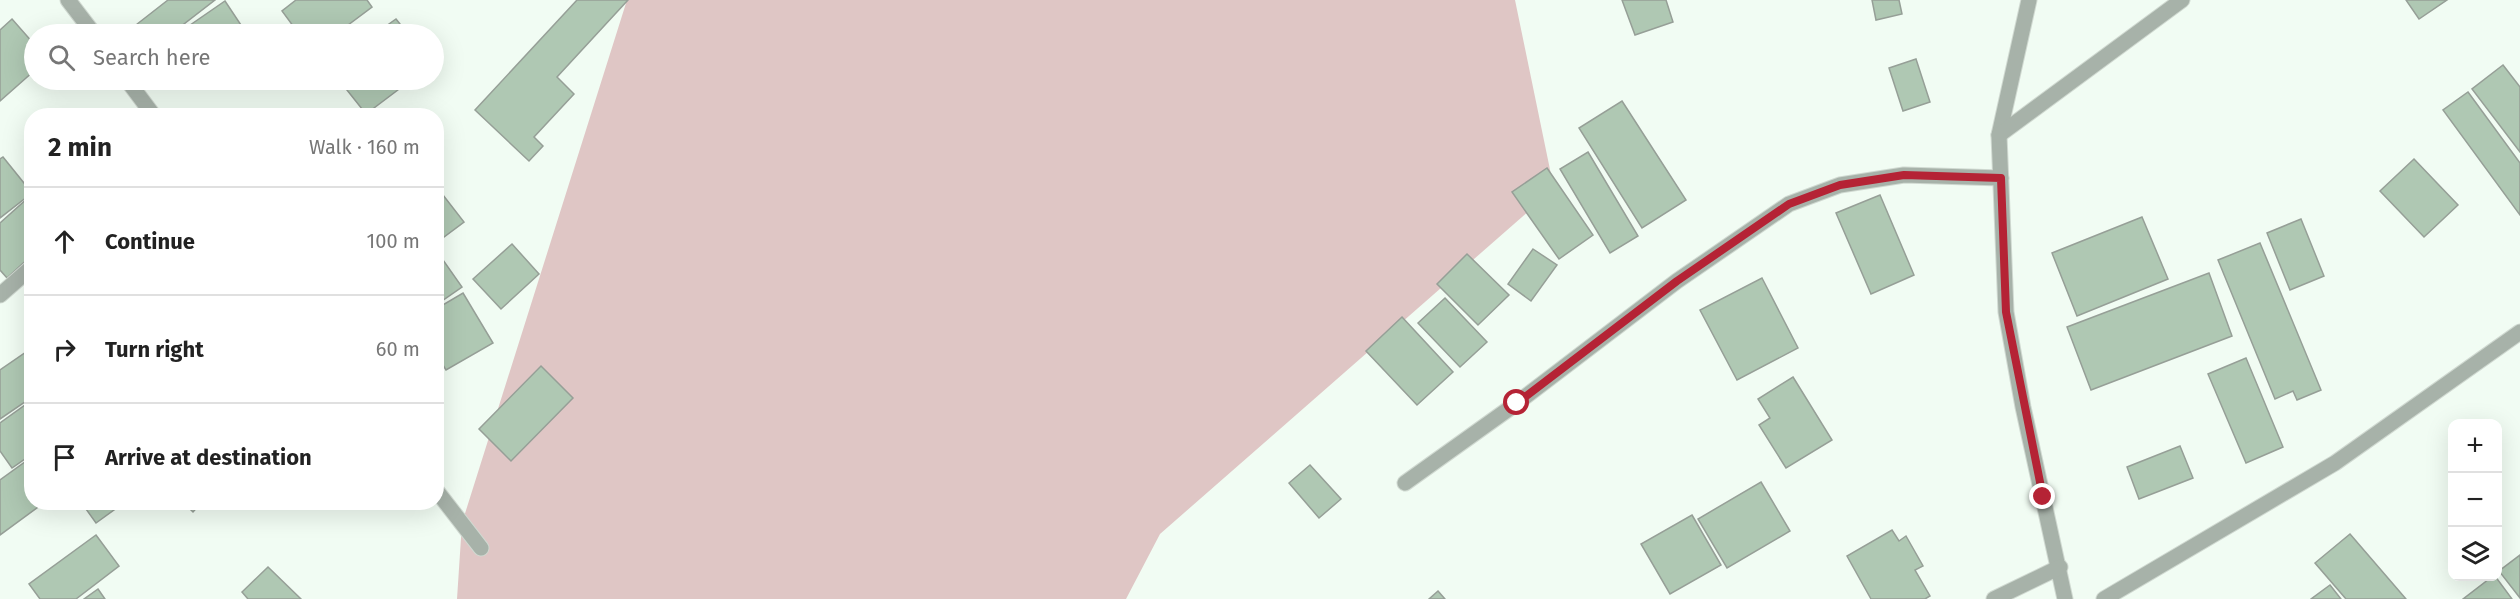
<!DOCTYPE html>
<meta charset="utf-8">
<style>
body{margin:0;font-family:"Fira Sans",sans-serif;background:#f6f6f6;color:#222}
.controls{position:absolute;right:18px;bottom:18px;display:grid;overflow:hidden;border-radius:12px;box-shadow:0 6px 24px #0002}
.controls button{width:54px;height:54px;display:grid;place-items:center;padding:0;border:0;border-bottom:2px solid #e0e0e0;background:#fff;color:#222;font:30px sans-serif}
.stop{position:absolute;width:18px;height:18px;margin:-14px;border:4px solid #b52335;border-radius:50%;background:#fff}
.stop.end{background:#b52335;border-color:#fff;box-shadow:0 2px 6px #0008}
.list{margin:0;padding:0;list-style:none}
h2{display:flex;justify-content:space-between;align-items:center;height:78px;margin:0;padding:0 24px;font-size:26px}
h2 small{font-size:20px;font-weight:400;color:#767676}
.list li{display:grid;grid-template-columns:39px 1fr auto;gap:18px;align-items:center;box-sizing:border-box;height:108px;padding:0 24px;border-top:2px solid #e0e0e0}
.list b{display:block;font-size:22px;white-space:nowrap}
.list em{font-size:20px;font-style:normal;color:#767676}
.icon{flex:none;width:33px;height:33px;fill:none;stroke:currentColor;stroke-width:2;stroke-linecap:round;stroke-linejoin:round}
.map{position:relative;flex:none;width:2520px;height:599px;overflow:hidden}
.search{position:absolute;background:#fff;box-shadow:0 6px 24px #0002;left:24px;top:24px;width:420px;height:66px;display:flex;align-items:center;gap:15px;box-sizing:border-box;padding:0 21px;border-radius:33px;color:#767676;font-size:22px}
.panel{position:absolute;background:#fff;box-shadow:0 6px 24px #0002;left:24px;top:108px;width:420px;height:402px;border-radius:24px}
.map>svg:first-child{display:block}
</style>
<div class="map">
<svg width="2520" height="599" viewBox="0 0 2520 599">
<rect width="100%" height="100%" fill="#f1fcf3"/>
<polygon fill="#dfc6c5" points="627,0 1515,0 1554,189 1160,534 1126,599 457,599 462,523"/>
<g fill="#afc8b3" stroke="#969f97" stroke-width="1.5">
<polygon points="168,0 215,0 171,34 137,34 132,28"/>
<polygon points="296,0 367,0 372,7 336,34 299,34 282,11"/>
<polygon points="577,0 628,0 557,77 574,94 534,137 543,146 529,161 475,110"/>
<polygon points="1622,0 1666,0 1673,22 1635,35"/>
<polygon points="1872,0 1899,0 1902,14 1876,20"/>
<polygon points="2406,0 2447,0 2419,19"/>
<polygon points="225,1 245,31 241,34 182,34 180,32"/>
<polygon points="12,19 34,44 34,71 0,101 0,30"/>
<polygon points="396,19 408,34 375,34"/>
<polygon points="1916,59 1930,102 1903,111 1889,68"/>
<polygon points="2503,65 2520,87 2520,152 2472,89"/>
<polygon points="339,80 411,80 366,114"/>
<polygon points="2468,92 2520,163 2520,215 2443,110"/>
<polygon points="1622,101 1686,200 1642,228 1579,128"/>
<polygon points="1588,152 1638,236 1610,253 1560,169"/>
<polygon points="3,157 32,193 0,218 0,159"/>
<polygon points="2414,159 2458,205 2424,237 2380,191"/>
<polygon points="1547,168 1593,235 1559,259 1512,192"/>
<polygon points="436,186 464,222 436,243"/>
<polygon points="1880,195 1914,275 1871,294 1836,213"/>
<polygon points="29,197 32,199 32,255 7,278 0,270 0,223"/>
<polygon points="2142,217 2168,279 2077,316 2052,253"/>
<polygon points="2301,219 2324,276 2290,290 2267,233"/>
<polygon points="2260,243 2321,390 2297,400 2293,391 2275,399 2218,260"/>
<polygon points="512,244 539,274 501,309 473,279"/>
<polygon points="1533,249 1557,265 1531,301 1508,284"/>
<polygon points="436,250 462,287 436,305"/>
<polygon points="1467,254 1509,295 1478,325 1437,284"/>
<polygon points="2209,273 2232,336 2091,390 2067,327"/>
<polygon points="1762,278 1798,348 1737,380 1700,310"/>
<polygon points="463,293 493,343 446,370 436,354 436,309"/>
<polygon points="1445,298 1487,342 1460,367 1418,323"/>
<polygon points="1402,317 1453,372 1417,405 1366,351"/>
<polygon points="32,348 32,397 0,419 0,370"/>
<polygon points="2246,358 2283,447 2246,463 2208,374"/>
<polygon points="541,366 573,398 511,461 479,429"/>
<polygon points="1793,377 1832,440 1786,468 1759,425 1770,418 1758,399"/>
<polygon points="32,400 32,454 12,468 0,451 0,423"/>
<polygon points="2180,446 2193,478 2139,499 2127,467"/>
<polygon points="29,459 32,462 32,502 45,502 0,535 0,480"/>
<polygon points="1310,465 1341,499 1319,518 1289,483"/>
<polygon points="1761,482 1790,531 1727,568 1698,519"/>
<polygon points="81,502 125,502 96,523"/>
<polygon points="183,502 202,502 193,512"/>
<polygon points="1692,515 1721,565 1670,594 1641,544"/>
<polygon points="1892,530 1899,541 1906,536 1923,566 1915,570 1930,596 1925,599 1871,599 1847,556"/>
<polygon points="2350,534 2406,599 2346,599 2315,563"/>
<polygon points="96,535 119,566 76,599 40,599 29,584"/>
<polygon points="2520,555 2520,598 2499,571"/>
<polygon points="268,567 301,599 248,599 242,592"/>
<polygon points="2493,576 2495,576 2512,599 2463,599"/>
<polygon points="2330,585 2341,599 2311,599"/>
<polygon points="98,589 105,599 84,599"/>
<polygon points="1438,591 1445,599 1429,599"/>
</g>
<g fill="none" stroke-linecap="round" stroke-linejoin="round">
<g stroke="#d0d9d1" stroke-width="17">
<g id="minor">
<polyline points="68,0 94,34"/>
<polyline points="2029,0 1999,135 2006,312 2023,407 2065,599"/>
<polyline points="127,80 154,116"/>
<polyline points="1999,135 2182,0"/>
<polyline points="0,295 32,267"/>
<polyline points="1405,483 1517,403 1677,281 1789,204 1840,185 1904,175 2001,178"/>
<polyline points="436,490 481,548"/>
<polyline points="1994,599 2060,567"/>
<polyline points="2104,599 2335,463 2520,332"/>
</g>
</g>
<use href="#minor" stroke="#a7b2a9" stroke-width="15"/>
</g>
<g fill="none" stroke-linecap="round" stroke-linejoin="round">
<polyline stroke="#b52335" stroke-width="8" points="1517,403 1677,281 1789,204 1840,185 1904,175 2001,178 2006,312 2043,497"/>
</g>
</svg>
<div class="controls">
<button>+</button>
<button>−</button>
<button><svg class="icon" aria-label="layers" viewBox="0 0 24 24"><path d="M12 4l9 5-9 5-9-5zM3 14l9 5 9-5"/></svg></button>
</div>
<div class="stop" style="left:1517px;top:403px"></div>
<div class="stop end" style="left:2043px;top:497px"></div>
<div class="search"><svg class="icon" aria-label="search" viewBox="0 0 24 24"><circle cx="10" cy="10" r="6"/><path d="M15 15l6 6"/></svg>Search here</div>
<section class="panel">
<h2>2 min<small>Walk · 160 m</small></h2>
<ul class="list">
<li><svg class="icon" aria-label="ahead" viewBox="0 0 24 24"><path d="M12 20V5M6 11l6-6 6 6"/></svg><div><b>Continue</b></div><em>100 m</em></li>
<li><svg class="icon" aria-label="right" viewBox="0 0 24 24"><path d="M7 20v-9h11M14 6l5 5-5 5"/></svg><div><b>Turn right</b></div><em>60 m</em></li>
<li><svg class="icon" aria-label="arrive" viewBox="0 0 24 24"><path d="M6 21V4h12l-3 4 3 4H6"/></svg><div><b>Arrive at destination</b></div></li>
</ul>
</section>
</div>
